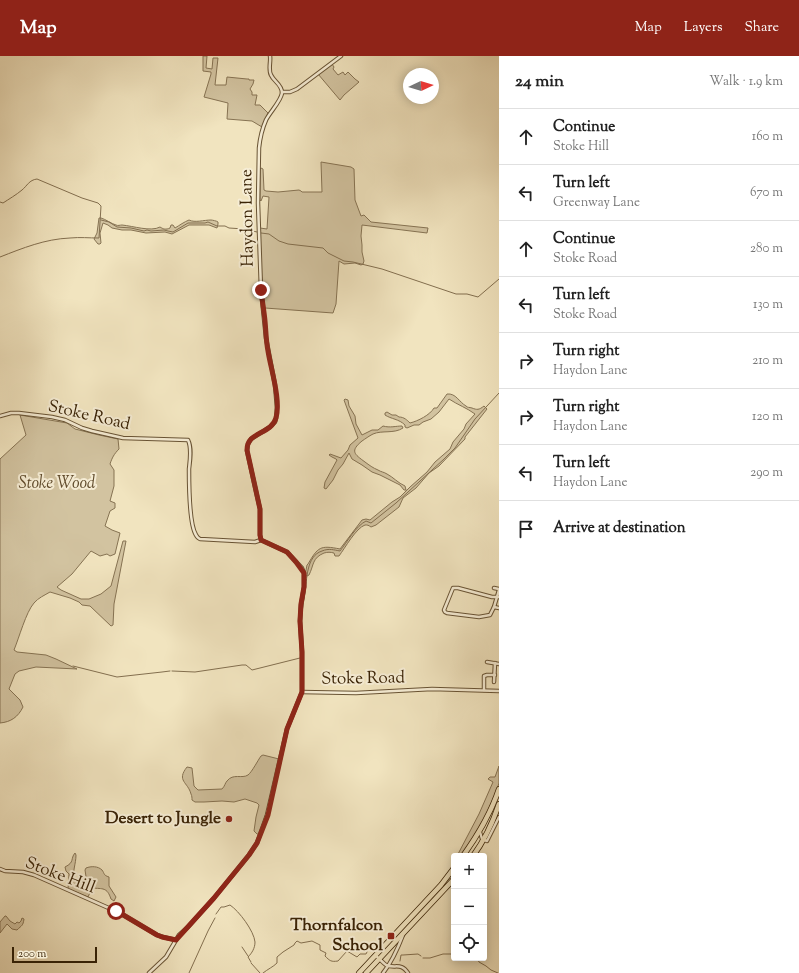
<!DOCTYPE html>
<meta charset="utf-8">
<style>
body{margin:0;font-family:"Sorts Mill Goudy",serif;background:#f2f2f2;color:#222}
.controls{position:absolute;right:12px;bottom:12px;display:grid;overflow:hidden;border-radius:4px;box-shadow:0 2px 10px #0003}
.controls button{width:36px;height:36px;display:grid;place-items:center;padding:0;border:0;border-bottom:1px solid #e0e0e0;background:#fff;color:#222;font:20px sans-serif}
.compass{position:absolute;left:403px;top:12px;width:36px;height:36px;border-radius:50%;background:#fff;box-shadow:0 2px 10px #0003;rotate:86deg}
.scale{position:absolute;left:12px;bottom:10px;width:85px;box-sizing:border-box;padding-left:4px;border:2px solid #3a2306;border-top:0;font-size:11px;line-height:14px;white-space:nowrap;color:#3a2306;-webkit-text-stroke:3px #f6edd5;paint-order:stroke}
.stop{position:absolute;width:12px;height:12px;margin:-9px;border:3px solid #8f2418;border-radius:50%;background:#fff}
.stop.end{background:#8f2418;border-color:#fff;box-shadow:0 1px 4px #0008}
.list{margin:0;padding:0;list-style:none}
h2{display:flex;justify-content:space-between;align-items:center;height:52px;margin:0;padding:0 16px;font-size:17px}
h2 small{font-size:13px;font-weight:400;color:#767676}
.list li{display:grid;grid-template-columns:26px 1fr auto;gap:12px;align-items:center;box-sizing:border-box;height:56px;padding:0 16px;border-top:1px solid #e0e0e0}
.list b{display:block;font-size:15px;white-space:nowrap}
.list p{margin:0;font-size:13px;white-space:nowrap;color:#767676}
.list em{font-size:13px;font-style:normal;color:#767676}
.icon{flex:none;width:22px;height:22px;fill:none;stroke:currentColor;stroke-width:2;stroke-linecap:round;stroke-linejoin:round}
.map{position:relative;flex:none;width:499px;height:917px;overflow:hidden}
header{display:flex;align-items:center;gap:24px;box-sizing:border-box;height:56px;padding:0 20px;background:#8f2418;color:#fff}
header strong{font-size:19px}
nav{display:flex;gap:22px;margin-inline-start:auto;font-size:14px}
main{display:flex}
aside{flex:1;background:#fff}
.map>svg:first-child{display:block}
</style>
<header>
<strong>Map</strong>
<nav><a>Map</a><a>Layers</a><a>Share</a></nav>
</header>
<main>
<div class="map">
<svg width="499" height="917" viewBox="0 0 499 917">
<rect width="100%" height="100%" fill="#f1e4bf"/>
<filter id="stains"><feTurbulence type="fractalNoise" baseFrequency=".005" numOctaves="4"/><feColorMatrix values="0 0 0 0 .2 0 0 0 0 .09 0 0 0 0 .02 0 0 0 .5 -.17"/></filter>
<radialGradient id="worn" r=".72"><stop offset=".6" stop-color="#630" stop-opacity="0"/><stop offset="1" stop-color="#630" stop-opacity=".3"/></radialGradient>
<g fill="#d2c3a0" stroke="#867353">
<polygon points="203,0 207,0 206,12 212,13 213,2 218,2 215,29 226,29 227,21 247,23 249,23 249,24 254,24 253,28 250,33 252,36 252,39 257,39 255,49 260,49 268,57 262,71 252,65 227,63 228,47 204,41 211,18 211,16 203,15"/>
<polygon points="332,8 334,11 333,13 338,19 343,16 345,19 348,16 355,23 359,26 344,39 340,44 318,18"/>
<polygon points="321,106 351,111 354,113 355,144 361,160 364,159 371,166 428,172 427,177 362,169 361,180 362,189 362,196 364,205 363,208 361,209 355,207 344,208 339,205 336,248 333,257 265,252 262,233 260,175 260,172 267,173 269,141 263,140 261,145 260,144 260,114 261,112 263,113 264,134 266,135 278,136 299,134 301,135 302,136 322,136"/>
<path d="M99,162H101C105,163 112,168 116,169C118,170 120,169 122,169C133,170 151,176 160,171C163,173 166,174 170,172L171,169H173L175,172C180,169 184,166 189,164C195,167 204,164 211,164C212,164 217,165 218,166V168L217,172L209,169H189L172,178L165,176L146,177L131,174H122L112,172L108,169L103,167L100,177L101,187L100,188H98L94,183L97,177Z"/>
<path d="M447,338C456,337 459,346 466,350C468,352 469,351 472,352C477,354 479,354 484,350L487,353L465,381V383L439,410L429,417L416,432L403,442L399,451L376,469L371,471C368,469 368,469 365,469C356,472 345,492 339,500H335L334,497C330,496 328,496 324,497C312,502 314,509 309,519L307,520L305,519L307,509L308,508C318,491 320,489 340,493L362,464L366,463L370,464L392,446L400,441L410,431L427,416L435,406L450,393L453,386L464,373L466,368L475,358C467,352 458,349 449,343L439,356L431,363L423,366L419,369H414L407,372L405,371V369C399,363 391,363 385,359V357L387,356L392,359H396L399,361C404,361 407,364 410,367C418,365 430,359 434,352H437Z"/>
<path d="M345,343L348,344L349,350L355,360L356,368L362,379L372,374H378L383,370C390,372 396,370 402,370L403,372C394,378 382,374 373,378C369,380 365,383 362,385C350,395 354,398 365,406C369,409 373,412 378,414C381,416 384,416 387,418C393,421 398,427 405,430L406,434H404L400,429L380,419L372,416L362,409L352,403L349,397L343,408L338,414L333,424L326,433L324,432L325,426L337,404L336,403L332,401L329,399L330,398L341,402L348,394L350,389L358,382L344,344Z"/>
<path d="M20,359L67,367L75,373L99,379L118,383L119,393C114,398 112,402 110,408L114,414V430L110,445L115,447V452L110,455L105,470L112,474L120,477L115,498L110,500L107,498L100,500L91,495L72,518L57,531L61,534L81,543H89L101,538L111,530L123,485H126L114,548L113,569L111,570L90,550L82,549L79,546L70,542L50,536C45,539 38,542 34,547C26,556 19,582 14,594L17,596L46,599L56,603L77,613L36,611L19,615L15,618L9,633L20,644L23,651C18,661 11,666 0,667V403L26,379Z"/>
<path d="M263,699L279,703L268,751L259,778H257L254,775L256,761L259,749L257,747L245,743L234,746L222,745L204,746H195L192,744C192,742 192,740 191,738C188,726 176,725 187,711L192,712L194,730L198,734L222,733C225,730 225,727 227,725C233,717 242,723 248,719C252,716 258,704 261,700Z"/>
<polygon points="499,710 499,727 495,740 479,773 462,800 457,800 479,758 493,726 488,723 490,721 495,721"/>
<path d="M75,797L76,799C76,808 72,816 74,825H79L80,827L86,828L87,827L85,814L86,812C91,810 98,810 102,814C105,818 103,819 109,821V830L116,841L114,845L111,843C107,831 103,833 92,832L88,841L68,833L69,818L66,815L65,811C75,806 70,803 75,797Z"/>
<path d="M5,860H6L10,865L15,868L17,866L19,867L21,865L22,862L24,863C23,870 22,869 17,874L12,873L7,868L0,877V866Z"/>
</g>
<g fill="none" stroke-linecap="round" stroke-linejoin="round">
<g stroke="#836f4f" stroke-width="1">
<path d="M0,146L3,147C9,143 16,139 22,134C27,130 29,124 37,123L82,142L98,147L101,150L99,182C89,182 80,181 70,182C45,183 23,192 0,201"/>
<polyline points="101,164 109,166 117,171 131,172 144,175 147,174 151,175 164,174 168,175 173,176 188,167 205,167 208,166 217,170 225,170 229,172 244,173 257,176"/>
<polyline points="261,177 269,178 279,185 288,188 323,192 328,197 344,205 353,206 382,213 456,238 467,238 478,241 499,223"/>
<path d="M302,556C303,550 304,543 305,537C307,524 306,500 322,495C329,492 334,494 340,495C347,486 356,470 366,465L371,467L396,447L444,403L455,392L475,363L499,337"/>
<polyline points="302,579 303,590"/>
<polyline points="73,610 117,621 162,616 170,615"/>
<polyline points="172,615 195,616 242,609 246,609 252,614 300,602"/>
<path d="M216,858L221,851H224L230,849C239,855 254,875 255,886C255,892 252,897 248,901L251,906"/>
<polyline points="242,891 248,900"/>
<polyline points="423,902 430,902 443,898 454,898"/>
<polyline points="477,902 479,906 486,910 491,914 498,917"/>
<polyline points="400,905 401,899 403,899 418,898 421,900"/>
<polyline points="251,907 260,917"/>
<polyline points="189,917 208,875 215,862"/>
<path d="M263,917C268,913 273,911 277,907V901L283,896L294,889L295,887L297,885L301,887L312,885L320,889V894L326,897L325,900C330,905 331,906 338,905L347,895L357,901L360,898H366L367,896V892L369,891L375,896"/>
</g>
<g stroke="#685334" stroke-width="4.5">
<g id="street">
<polyline points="282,36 290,36 297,33 341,0"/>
<path d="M0,360L11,357H19L52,361L65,364L82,372L92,375L123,382L188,384C192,392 190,404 189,413C189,427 189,468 196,479C198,482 197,481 200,483L255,486L261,484L287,496L302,512L304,517V531L301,549L300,565L302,596V636L287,673L267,759L257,787L249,799L214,842L188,871L179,879L166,901L149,917"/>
<path d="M261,484L260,479V453L247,395L248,388L251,383L270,371L275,366L276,362L277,352L275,329L266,282L261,234L258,147L259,92C260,82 262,73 266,64C270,56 281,45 282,37C282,28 274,26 271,19C268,14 271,5 270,0"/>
<polyline points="494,532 499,533"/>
<polyline points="499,541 492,541 458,532 453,532 444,554 445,556 447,557 479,561 490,559 494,551 499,552"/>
<polyline points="494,551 499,534"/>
<polyline points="487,606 499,608"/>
<polyline points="494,626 495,607"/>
<polyline points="484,634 484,620 487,619 495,619"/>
<polyline points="302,636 356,637 432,633 499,635"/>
<polyline points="480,776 482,783 487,785 499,761"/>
<polyline points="0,813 5,815 23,816 34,819 120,857 157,879 163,881 176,884"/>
<path d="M376,900C379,902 383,907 386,909C395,913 401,906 408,917"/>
<path d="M383,917C392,906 398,892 403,879"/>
</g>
</g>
<g stroke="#3a2306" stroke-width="6">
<g id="highway">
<path d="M463,800C478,779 491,757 499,733"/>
<path d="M473,800C484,785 493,766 499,748"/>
<polyline points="359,917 441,829 454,812"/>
<polyline points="366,917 454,823"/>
</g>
</g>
<use href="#street" stroke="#f6edd5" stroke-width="2.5"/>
<use href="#highway" stroke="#f1e4bf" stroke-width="4.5"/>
</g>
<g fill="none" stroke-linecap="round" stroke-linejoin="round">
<path stroke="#8f2418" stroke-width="5" d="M116,855L120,857L157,879L162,881L176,884L214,842L249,799L257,787L268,759L287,673L302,636V596L300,565L301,548L304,531V517L296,506L287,496L261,484L260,479V453L247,394C247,375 271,379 276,362C281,344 271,314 268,295C266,285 266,275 265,265C264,254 262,244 261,234"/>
</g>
<g fill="#8f2418" stroke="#f6edd5" stroke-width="1.5">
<circle cx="229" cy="763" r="4"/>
<rect x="387" y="876" width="8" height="8" rx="2"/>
</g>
<g text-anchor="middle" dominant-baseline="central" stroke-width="4" stroke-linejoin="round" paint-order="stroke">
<g font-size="17" fill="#3a2306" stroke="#f6edd5">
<text transform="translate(248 162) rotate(-91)">Haydon Lane</text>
<text transform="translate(89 360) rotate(13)">Stoke Road</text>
<text transform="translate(363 623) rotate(-1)">Stoke Road</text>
<text transform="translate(60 820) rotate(21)">Stoke Hill</text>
</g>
<g font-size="17" font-style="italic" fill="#604b2c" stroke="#f6edd5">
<text x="57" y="428">Stoke Wood</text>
</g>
<g font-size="17" font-weight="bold" fill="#3a2306" stroke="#f6edd5" text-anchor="end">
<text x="221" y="763">Desert to Jungle</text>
<text x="383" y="870">Thornfalcon<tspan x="383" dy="20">School</tspan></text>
</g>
</g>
<rect width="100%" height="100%" filter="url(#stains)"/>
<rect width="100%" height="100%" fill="url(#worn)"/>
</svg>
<div class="controls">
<button>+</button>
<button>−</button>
<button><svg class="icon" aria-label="locate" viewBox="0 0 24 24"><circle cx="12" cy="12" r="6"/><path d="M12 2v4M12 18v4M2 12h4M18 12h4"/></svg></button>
</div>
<svg class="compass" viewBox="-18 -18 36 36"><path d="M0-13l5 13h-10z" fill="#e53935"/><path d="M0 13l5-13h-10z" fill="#767676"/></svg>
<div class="scale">200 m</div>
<div class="stop" style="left:116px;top:855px"></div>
<div class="stop end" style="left:261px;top:234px"></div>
</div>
<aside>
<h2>24 min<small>Walk · 1.9 km</small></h2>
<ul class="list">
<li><svg class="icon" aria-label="ahead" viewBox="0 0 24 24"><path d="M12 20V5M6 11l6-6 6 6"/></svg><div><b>Continue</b><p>Stoke Hill</p></div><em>160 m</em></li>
<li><svg class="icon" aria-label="left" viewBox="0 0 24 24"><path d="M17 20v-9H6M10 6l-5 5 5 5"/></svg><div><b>Turn left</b><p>Greenway Lane</p></div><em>670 m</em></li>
<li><svg class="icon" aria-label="ahead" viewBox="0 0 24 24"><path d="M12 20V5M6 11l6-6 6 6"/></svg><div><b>Continue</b><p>Stoke Road</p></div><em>280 m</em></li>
<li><svg class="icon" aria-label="left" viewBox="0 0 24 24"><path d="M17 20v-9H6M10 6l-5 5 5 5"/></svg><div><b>Turn left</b><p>Stoke Road</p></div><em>130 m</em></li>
<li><svg class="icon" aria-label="right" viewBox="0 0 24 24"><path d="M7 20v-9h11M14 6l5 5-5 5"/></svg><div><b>Turn right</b><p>Haydon Lane</p></div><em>210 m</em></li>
<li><svg class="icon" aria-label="right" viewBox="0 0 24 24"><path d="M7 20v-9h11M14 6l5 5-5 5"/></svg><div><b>Turn right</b><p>Haydon Lane</p></div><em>120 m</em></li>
<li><svg class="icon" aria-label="left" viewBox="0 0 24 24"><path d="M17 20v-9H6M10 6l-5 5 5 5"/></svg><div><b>Turn left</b><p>Haydon Lane</p></div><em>290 m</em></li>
<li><svg class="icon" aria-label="arrive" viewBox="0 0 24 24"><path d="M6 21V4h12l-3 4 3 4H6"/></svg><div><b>Arrive at destination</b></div></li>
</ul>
</aside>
</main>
